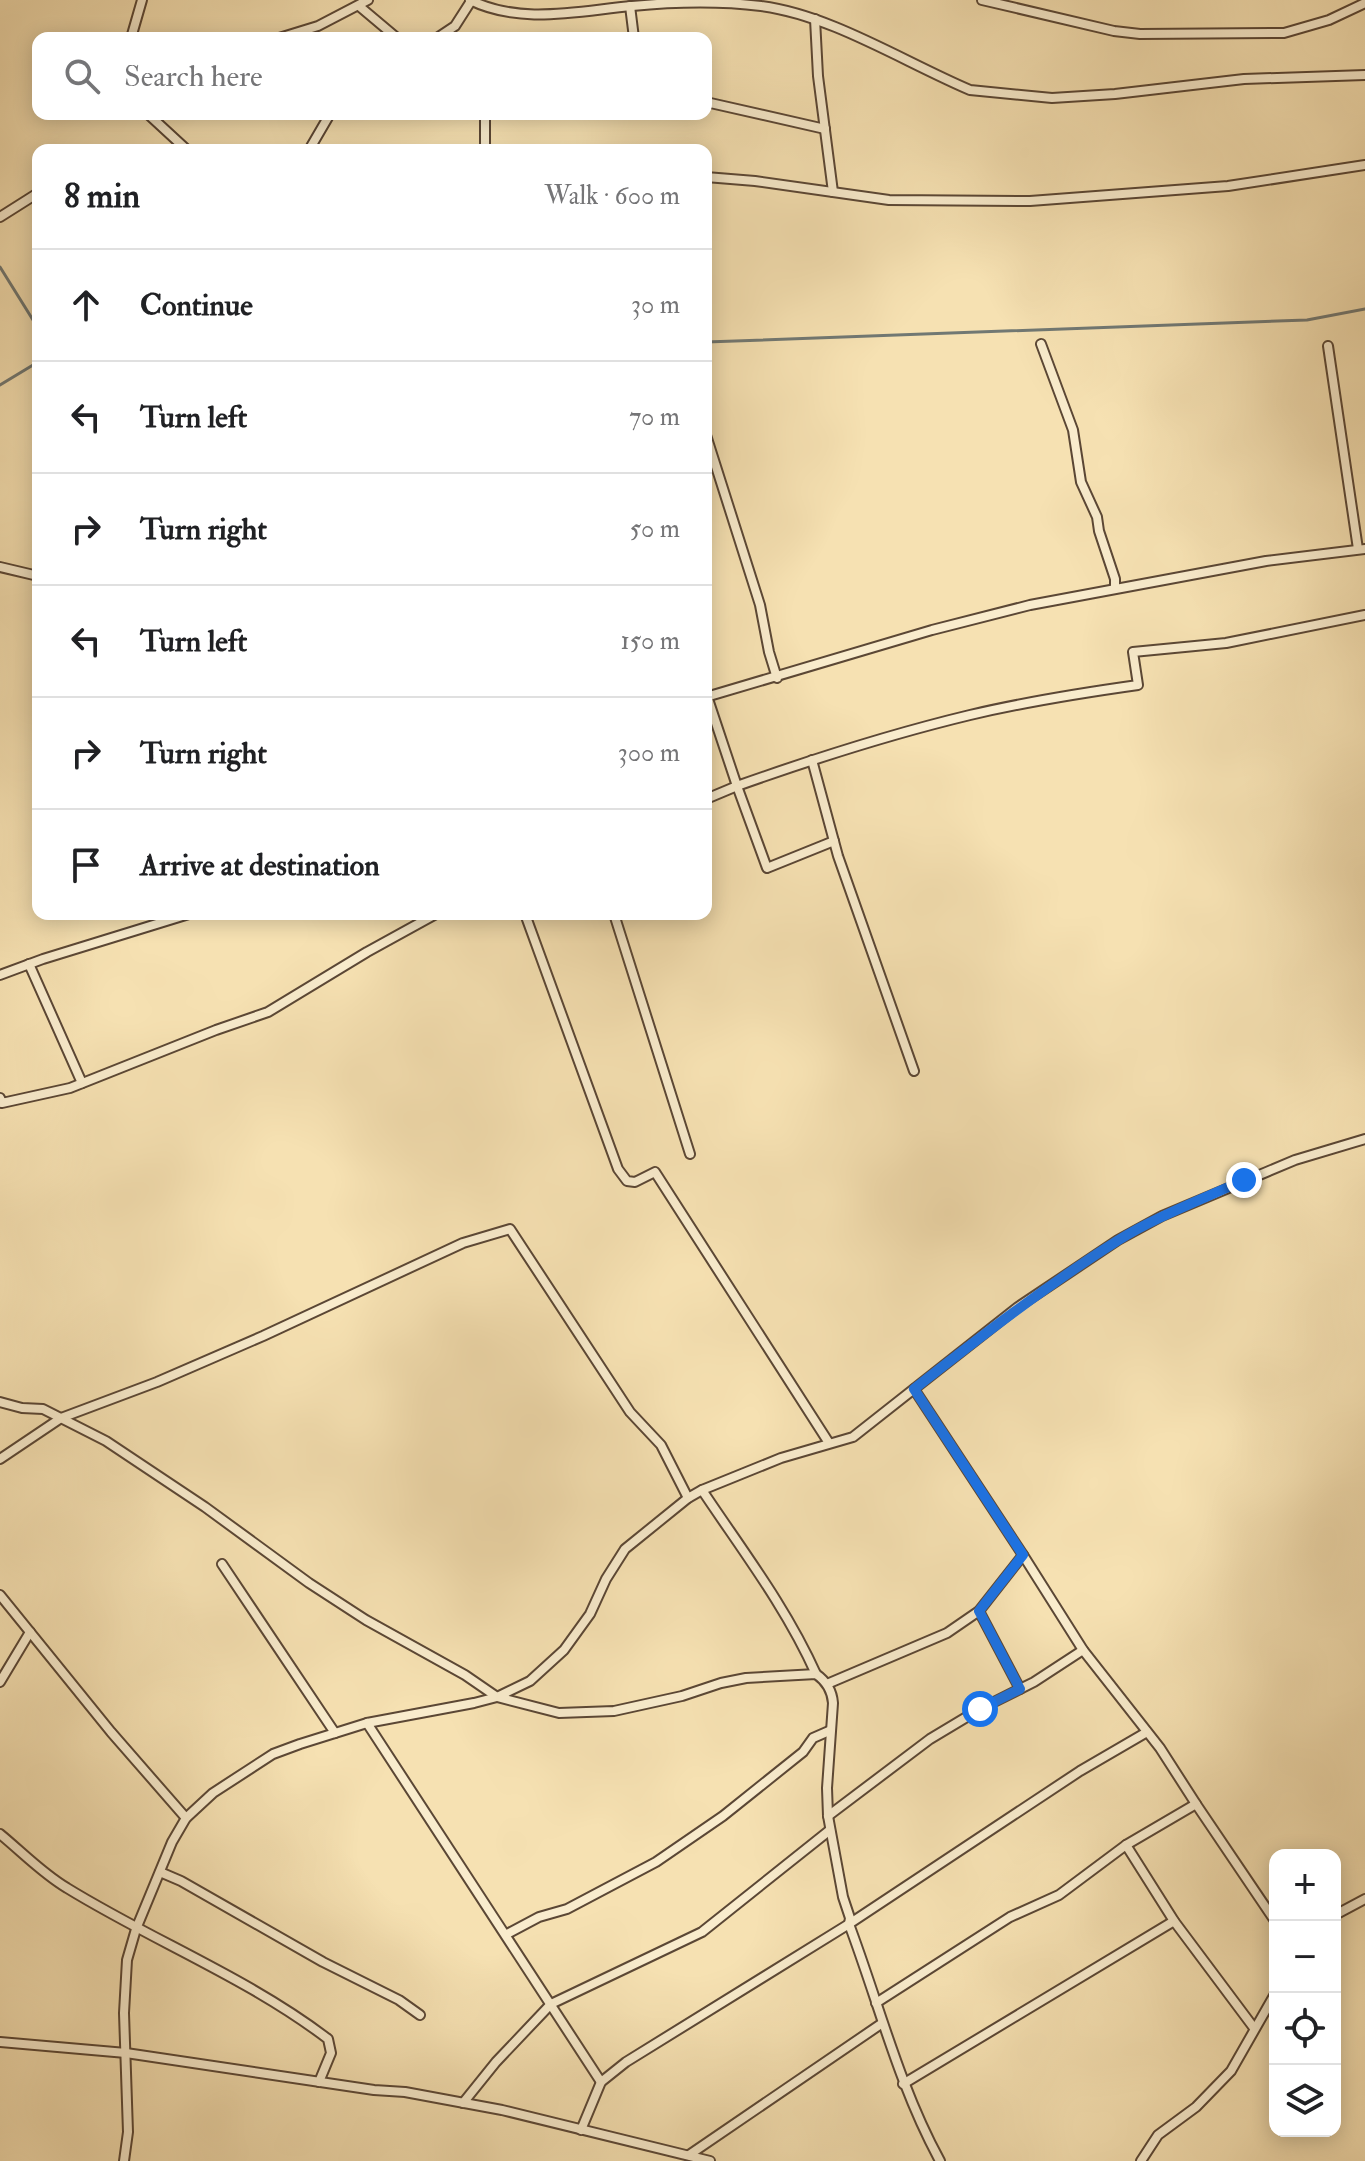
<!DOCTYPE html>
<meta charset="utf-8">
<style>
body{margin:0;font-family:"IM FELL Double Pica",serif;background:#f6f6f6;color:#202124}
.controls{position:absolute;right:24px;bottom:24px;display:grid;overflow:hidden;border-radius:16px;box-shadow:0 4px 20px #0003}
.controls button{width:72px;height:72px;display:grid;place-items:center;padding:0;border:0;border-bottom:2px solid #e0e0e0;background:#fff;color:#202124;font:40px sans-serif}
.stop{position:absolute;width:24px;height:24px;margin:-18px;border:6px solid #1a73e8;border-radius:50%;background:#fff}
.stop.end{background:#1a73e8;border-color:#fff;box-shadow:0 2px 8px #0008}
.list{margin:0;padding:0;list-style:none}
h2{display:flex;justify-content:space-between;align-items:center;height:104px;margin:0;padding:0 32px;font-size:34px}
h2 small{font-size:26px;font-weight:400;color:#757577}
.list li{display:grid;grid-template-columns:52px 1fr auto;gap:24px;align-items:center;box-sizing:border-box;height:112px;padding:0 32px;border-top:2px solid #e0e0e0}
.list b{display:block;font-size:30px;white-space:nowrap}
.list em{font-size:26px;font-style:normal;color:#757577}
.icon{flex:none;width:44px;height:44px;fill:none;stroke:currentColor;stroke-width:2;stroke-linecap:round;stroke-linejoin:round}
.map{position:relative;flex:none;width:1365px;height:2161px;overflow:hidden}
.search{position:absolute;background:#fff;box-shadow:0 4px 20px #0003;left:32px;top:32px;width:680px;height:88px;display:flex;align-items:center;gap:20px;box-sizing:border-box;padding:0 28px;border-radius:16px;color:#757577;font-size:30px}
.panel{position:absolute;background:#fff;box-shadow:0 4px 20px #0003;left:32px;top:144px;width:680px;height:776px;border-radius:16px}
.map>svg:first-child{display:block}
</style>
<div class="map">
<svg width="1365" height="2161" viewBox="0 0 1365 2161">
<rect width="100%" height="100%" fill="#f6e1b2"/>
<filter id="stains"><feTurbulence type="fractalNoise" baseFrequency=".0025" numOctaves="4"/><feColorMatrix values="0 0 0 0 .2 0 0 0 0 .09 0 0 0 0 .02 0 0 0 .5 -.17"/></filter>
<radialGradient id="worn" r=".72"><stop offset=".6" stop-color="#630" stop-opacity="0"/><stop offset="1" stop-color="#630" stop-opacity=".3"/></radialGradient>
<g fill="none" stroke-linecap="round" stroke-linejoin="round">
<g stroke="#717873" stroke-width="3">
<polyline points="0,267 38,328"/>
<polyline points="706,342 1307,320 1365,309"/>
<polyline points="0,385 38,362"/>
</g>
<g stroke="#5b4735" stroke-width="12">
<g id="street">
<path d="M470,0C521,25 577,11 632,6C674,2 719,1 761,6C831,15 904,62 970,90L1052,98L1115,94L1244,79L1365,75"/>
<polyline points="982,0 1114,31 1140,34 1284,33 1329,20 1365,3"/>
<polyline points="359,6 397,38"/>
<polyline points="630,6 634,38"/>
<polyline points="815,19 818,76 833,192"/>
<polyline points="131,38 142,0"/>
<polyline points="279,38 318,26 368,0"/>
<polyline points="437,38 455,26 471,1"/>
<polyline points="706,102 825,129"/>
<polyline points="148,114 187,150"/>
<polyline points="485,114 485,150"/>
<polyline points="309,150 330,114"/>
<polyline points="706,177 755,181 889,200 1030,201 1228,186 1365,165"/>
<polyline points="0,217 38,193"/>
<polyline points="1041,344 1073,430 1081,482 1097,517 1099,531 1115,579 1115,588"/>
<polyline points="1328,346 1358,549"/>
<polyline points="706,435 760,605 769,652 777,678"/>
<polyline points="0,567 38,576"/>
<path d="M706,693L737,786C813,759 891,734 970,715C1025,702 1081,693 1138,685L1133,652L1226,643L1365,615"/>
<polyline points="706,697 932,630 1030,605 1266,561 1365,549"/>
<polyline points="812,760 838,856 914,1071"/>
<polyline points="706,799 737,786 767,868 834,841"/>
<polyline points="525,914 618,1169 627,1181 635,1182 655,1172 829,1443"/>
<polyline points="614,914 690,1154"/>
<polyline points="29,964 82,1083"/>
<polyline points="0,975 43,959 189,914"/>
<polyline points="0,1098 2,1103 70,1088 216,1030 268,1012 367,952 436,914"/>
<path d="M0,1402L22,1408L43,1409L106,1441L205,1507L309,1583L366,1620L465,1675L497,1697L559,1713L614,1711L682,1696L721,1683L746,1678L816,1674C826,1681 832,1690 833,1703L827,1788L828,1816L843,1897L850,1918L849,1924C879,2004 899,2086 940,2161"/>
<polyline points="0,1459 61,1418 157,1382 263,1336 463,1243 510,1229 630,1412 661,1445 688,1498"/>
<path d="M702,1490C742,1550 786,1607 816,1674"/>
<polyline points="222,1564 335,1733"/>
<polyline points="0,1595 111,1732 186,1818"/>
<polyline points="979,1611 1020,1689"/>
<polyline points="0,1682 30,1632"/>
<polyline points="827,1684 947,1633 979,1611 1023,1555"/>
<polyline points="367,1723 601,2082"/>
<polyline points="1196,1804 1275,1921"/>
<polyline points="828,1816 930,1739 980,1709 1034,1682 1083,1650"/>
<path d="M0,1834C22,1852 43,1874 67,1888C153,1941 248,1978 328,2039L331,2053L319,2082"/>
<polyline points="1126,1845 1174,1921 1254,2028"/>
<polyline points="160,1872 181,1881 323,1962 399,2000 420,2015"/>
<polyline points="1335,1915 1365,1899"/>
<polyline points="507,1934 539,1917 567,1909 656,1862 723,1816 803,1752 813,1738 829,1731"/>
<polyline points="876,2003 1010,1917 1059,1895 1126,1845 1196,1804 1160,1748 1083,1650 1023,1555 914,1389"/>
<polyline points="0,2042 126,2053 374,2090 405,2092 502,2110 710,2161"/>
<polyline points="903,2084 1174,1921"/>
<polyline points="463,2103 496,2062 551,2004 702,1932 830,1830"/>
<polyline points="581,2130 601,2082 626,2062 849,1924 1080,1771 1147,1732"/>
<polyline points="689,2155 881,2024"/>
<polyline points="124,2161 128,2132 124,2013 127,1960 136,1929 172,1842 186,1818 213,1793 273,1754 300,1744 367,1723 474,1703 497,1697 530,1681 564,1650 590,1614 606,1579 625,1549 688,1498 702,1490 781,1458 853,1437 1018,1307 1118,1240 1162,1216 1295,1160 1365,1139"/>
<polyline points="1141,2161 1158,2135 1196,2107 1231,2071 1275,1994"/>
</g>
</g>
<use href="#street" stroke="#f9eccd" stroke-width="8"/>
</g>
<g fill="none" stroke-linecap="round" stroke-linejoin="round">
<path stroke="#1a73e8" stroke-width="10" d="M980,1709L1020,1689L979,1611L1023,1555L914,1389C980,1337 1046,1286 1117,1241C1157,1216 1201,1200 1244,1180"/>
</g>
<rect width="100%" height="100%" filter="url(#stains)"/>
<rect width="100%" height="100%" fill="url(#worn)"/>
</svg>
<div class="controls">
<button>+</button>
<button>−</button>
<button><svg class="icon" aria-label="locate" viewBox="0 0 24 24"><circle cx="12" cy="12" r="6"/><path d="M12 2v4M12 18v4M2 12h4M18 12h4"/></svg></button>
<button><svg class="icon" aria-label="layers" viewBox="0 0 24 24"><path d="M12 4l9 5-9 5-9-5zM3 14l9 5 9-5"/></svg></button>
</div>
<div class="stop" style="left:980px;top:1709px"></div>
<div class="stop end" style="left:1244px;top:1180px"></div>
<div class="search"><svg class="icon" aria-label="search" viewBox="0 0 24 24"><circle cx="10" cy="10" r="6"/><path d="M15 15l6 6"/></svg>Search here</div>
<section class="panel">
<h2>8 min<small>Walk · 600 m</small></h2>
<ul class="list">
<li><svg class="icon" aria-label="ahead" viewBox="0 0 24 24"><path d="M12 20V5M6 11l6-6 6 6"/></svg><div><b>Continue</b></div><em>30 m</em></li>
<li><svg class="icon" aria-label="left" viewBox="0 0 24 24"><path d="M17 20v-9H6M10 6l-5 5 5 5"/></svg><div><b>Turn left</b></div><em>70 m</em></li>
<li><svg class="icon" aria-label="right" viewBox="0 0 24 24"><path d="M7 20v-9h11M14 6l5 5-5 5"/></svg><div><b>Turn right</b></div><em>50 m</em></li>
<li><svg class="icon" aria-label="left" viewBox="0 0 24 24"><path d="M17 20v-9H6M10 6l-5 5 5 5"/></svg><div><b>Turn left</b></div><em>150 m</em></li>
<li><svg class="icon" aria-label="right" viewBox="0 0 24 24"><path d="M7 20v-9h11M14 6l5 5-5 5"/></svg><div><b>Turn right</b></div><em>300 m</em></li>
<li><svg class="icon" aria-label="arrive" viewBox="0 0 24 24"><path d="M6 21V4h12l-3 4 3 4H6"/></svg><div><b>Arrive at destination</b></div></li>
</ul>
</section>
</div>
